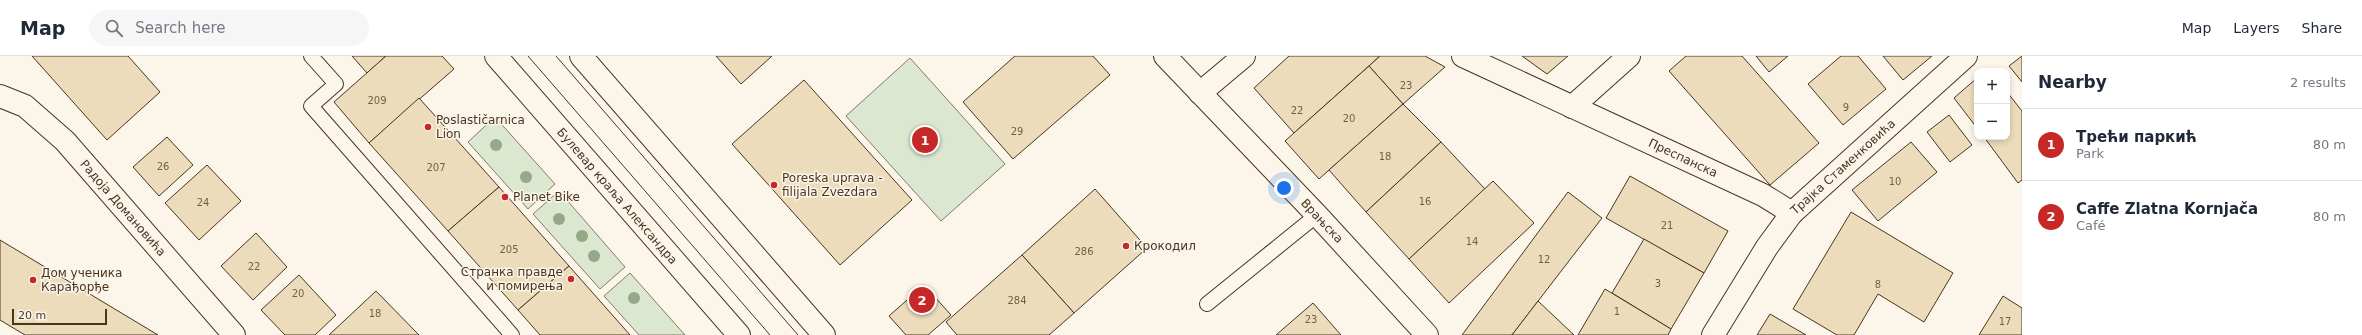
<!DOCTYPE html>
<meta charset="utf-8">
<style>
body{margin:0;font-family:"DejaVu Sans",sans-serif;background:#f6f6f7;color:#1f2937}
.controls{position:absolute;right:12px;top:12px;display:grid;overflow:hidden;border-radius:8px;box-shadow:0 2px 6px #0003}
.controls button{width:36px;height:36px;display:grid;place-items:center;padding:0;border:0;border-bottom:1px solid #e0e1e3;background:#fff;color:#1f2937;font:20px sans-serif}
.scale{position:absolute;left:12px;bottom:10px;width:95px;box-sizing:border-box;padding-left:4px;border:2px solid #4a3520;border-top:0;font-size:11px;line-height:14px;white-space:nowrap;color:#4a3520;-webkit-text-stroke:3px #fbf6e9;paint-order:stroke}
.you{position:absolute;left:1284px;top:132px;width:14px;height:14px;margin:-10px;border:3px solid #fff;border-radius:50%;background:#1a73e8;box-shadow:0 0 0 6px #1a73e833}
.badge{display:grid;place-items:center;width:26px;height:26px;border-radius:50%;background:#c62828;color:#fff;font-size:13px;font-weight:700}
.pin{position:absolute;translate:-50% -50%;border:2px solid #fff;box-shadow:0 1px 4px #0006}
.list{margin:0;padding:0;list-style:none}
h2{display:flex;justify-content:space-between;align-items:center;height:52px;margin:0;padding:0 16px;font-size:17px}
h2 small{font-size:13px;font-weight:400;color:#747a83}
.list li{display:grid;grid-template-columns:26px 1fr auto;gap:12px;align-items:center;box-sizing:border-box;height:72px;padding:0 16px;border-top:1px solid #e0e1e3}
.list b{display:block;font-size:15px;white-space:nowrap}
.list p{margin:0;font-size:13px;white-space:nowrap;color:#747a83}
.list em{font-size:13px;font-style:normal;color:#747a83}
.icon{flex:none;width:22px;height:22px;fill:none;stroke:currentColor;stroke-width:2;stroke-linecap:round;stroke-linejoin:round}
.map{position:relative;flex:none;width:2022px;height:279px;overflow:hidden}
header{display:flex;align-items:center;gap:24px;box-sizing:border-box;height:56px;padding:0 20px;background:#fff;border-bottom:1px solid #e0e1e3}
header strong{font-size:19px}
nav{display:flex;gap:22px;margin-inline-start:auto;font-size:14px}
.search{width:280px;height:36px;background:#f6f6f7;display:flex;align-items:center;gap:10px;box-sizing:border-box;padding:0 14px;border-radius:22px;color:#747a83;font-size:15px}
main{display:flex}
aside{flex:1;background:#fff}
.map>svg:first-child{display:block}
</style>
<header>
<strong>Map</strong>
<div class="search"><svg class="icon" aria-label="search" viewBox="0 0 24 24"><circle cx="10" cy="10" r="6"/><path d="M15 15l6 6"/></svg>Search here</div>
<nav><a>Map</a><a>Layers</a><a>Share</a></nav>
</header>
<main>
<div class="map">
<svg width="2022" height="279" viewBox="0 0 2022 279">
<rect width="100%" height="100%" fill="#fbf6e9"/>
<g fill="#dce7d0" stroke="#887966">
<polygon points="910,2 1005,108 941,165 846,60"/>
<polygon points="495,61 555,128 528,153 468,86"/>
<polygon points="559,135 625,211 600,233 533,158"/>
<polygon points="630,217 685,279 639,279 604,240"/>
</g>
<g fill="#ecdcbc" stroke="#4a3520">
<polygon points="32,0 128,0 160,36 107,84"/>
<polygon points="352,0 386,0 367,17"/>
<polygon points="386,0 442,0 454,13 369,87 334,46"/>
<polygon points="716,0 772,0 741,28"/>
<polygon points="1015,0 1093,0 1110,19 1013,103 963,46"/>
<polygon points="1289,0 1380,0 1294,77 1254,32"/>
<polygon points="1380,0 1425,0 1445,11 1403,48 1369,10"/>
<polygon points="1522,0 1568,0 1547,18"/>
<polygon points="1686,0 1742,0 1819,87 1770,129 1669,15"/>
<polygon points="1756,0 1788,0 1769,16"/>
<polygon points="1841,0 1858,0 1886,33 1843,69 1808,28"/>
<polygon points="1883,0 1932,0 1903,24"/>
<polygon points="2022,0 2022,26 2009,10"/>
<polygon points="1369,10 1403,48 1319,123 1285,85"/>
<polygon points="1977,22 1977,72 1954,42"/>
<polygon points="804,24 912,144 840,209 732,88"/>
<polygon points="2007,36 2022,55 2022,124 2018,127 1984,81 2007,81"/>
<polygon points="419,42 499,131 448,175 369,87"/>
<polygon points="1403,48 1441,86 1366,156 1329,114"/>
<polygon points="1949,59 1972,89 1950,106 1927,76"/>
<polygon points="167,81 193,109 159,140 133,111"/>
<polygon points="1441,86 1485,133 1409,203 1366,156"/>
<polygon points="1911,86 1937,116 1878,165 1852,134"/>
<polygon points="207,109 241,145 199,184 165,147"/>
<polygon points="1630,120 1728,175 1704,217 1606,162"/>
<polygon points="1493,125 1534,167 1449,247 1409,203"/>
<polygon points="499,131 569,210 518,254 448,175"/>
<polygon points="1095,133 1147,192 1074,257 1022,199"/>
<polygon points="1568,136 1602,162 1512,279 1462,279"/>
<polygon points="1851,156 1953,217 1924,266 1878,238 1854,279 1837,279 1793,253"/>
<polygon points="256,177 287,211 253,244 221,210"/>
<polygon points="1644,183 1704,217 1671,273 1612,237"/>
<polygon points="0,184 158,279 25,279 0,264"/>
<polygon points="1022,199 1074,257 1049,279 957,279 946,266"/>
<polygon points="569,210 630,279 540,279 518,254"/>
<polygon points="299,219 336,259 315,279 285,279 261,254"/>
<polygon points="924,229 951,259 928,279 906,279 889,260"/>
<polygon points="1605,233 1671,273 1668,279 1578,279"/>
<polygon points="376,235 419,279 329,279"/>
<polygon points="2003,240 2022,252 2022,279 1979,279"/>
<polygon points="1538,245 1574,279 1512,279"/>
<polygon points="1313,247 1341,279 1276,279"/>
<polygon points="1770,258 1806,279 1757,279"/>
</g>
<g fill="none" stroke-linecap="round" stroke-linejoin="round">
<g stroke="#4a3520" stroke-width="16">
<g id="service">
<polyline points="311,0 336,28 311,50 512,279"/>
<polyline points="1207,248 1317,159"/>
</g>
</g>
<g stroke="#4a3520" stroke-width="24">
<g id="minor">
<polyline points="1165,0 1317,159 1427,279"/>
<polyline points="1463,0 1763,139 1792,157"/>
<polyline points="1200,37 1244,0"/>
<polyline points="0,40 25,50 65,85 234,279"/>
<polyline points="1572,51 1629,0"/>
<polyline points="1713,279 1767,191 1792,157 1966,0"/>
</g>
</g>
<g stroke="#4a3520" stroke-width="24">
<g id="secondary">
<polyline points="496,0 739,279"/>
<polyline points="581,0 824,279"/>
</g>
</g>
<use href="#service" stroke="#fbf6e9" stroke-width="14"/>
<use href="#minor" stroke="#fbf6e9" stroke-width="22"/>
<use href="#secondary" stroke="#fbf6e9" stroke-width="22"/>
<g stroke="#4a3520" stroke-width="1">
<polyline points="528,0 770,279"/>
<polyline points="556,0 798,279"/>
</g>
</g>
<g fill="#96a887">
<circle cx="496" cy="89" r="6"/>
<circle cx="526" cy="121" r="6"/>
<circle cx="559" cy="163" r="6"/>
<circle cx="582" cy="180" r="6"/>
<circle cx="594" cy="200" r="6"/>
<circle cx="634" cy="242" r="6"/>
</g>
<g fill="#c62828" stroke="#fbf6e9" stroke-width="1.5">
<circle cx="428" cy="71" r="4"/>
<circle cx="774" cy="129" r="4"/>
<circle cx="505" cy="141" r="4"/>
<circle cx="1126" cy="190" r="4"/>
<circle cx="571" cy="223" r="4"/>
<circle cx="33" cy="224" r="4"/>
</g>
<g text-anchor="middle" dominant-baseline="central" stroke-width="3" stroke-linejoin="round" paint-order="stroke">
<g font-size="10" fill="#725f47">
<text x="1406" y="29">23</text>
<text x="377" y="44">209</text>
<text x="1846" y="51">9</text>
<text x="1297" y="54">22</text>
<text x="1349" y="62">20</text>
<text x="1017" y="75">29</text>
<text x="1385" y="100">18</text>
<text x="163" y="110">26</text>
<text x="436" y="111">207</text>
<text x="1895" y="125">10</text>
<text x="1425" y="145">16</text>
<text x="203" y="146">24</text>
<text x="1667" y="169">21</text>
<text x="1472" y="185">14</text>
<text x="509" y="193">205</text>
<text x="1084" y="195">286</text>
<text x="1544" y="203">12</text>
<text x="254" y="210">22</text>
<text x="1658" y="227">3</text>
<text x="1878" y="228">8</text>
<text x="298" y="237">20</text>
<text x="1017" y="244">284</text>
<text x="1617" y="255">1</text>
<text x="375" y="257">18</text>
<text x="1311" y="263">23</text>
<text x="2005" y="265">17</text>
</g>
<g font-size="12" fill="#4a3520" stroke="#fbf6e9" text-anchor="start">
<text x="436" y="64">Poslastičarnica<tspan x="436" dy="14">Lion</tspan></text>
<text x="782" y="122">Poreska uprava -<tspan x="782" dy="14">filijala Zvezdara</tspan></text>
<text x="513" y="141">Planet Bike</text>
<text x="1134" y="190">Крокодил</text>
<text x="563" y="216" text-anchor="end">Странка правде<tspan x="563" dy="14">и помирења</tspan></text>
<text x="41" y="217">Дом ученика<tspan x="41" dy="14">Карађорђе</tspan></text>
</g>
<g font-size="12" fill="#4a3520" stroke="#fbf6e9">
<text transform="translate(1683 102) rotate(25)">Преспанска</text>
<text transform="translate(1843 111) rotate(-42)">Трајка Стаменковића</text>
<text transform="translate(617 140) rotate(49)">Булевар краља Александра</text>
<text transform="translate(123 152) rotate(49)">Радоја Домановића</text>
<text transform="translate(1322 165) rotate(47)">Врањска</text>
</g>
</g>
</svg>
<div class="controls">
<button>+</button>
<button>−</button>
</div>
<div class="scale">20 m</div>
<div class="you"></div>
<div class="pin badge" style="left:925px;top:84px">1</div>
<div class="pin badge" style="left:922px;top:244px">2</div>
</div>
<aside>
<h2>Nearby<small>2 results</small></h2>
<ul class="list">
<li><span class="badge">1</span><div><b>Трећи паркић</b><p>Park</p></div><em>80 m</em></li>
<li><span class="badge">2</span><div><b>Caffe Zlatna Kornjača</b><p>Café</p></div><em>80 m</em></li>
</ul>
</aside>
</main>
